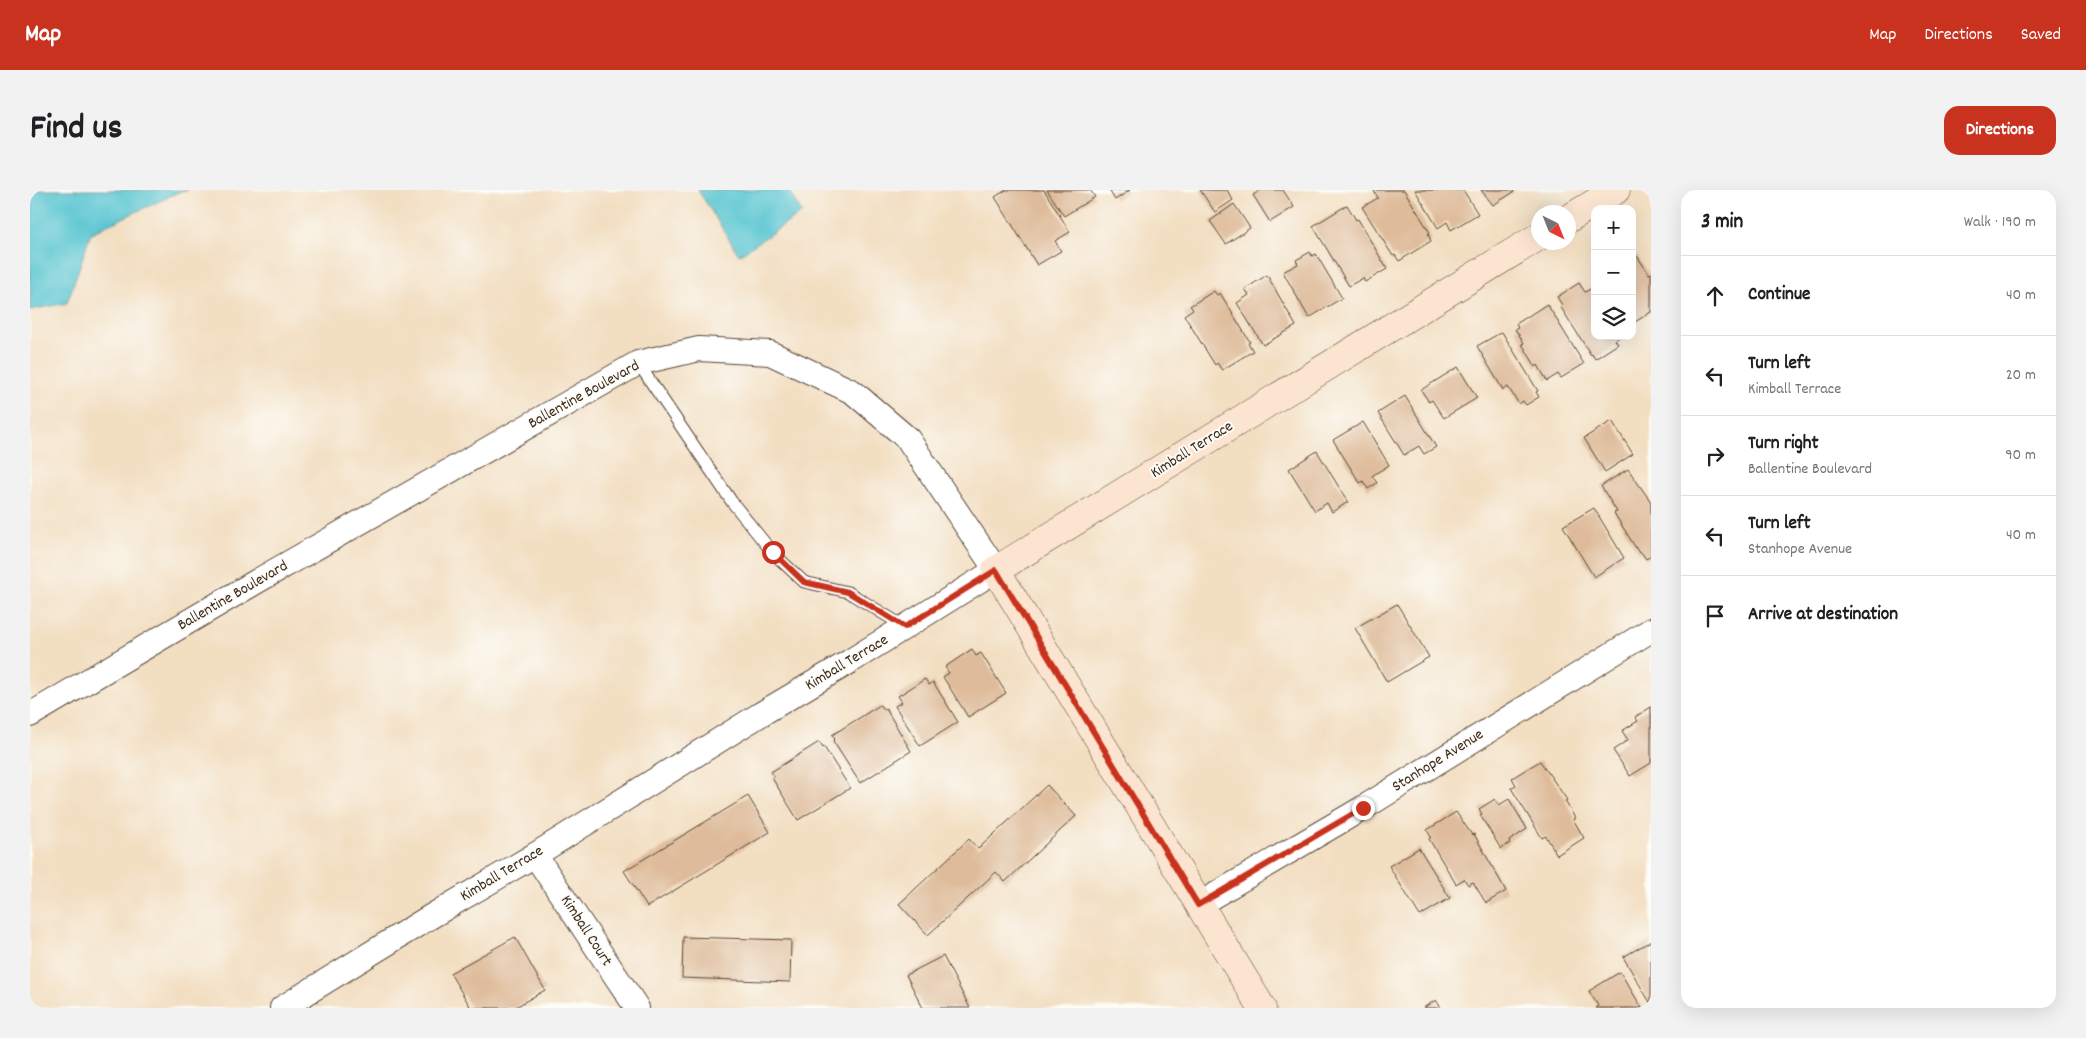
<!DOCTYPE html>
<meta charset="utf-8">
<style>
body{margin:0;font-family:Dekko,sans-serif;background:#f2f2f2;color:#202124}
.controls{position:absolute;right:15px;top:15px;display:grid;overflow:hidden;border-radius:10px;box-shadow:0 5px 20px #0002}
.controls button{width:45px;height:45px;display:grid;place-items:center;padding:0;border:0;border-bottom:1px solid #e0e0e0;background:#fff;color:#202124;font:25px sans-serif}
.compass{position:absolute;left:1501px;top:15px;width:45px;height:45px;border-radius:50%;background:#fff;box-shadow:0 5px 20px #0002;rotate:137deg}
.stop{position:absolute;width:15px;height:15px;margin:-11px;border:4px solid #c8321e;border-radius:50%;background:#fff}
.stop.end{background:#c8321e;border-color:#fff;box-shadow:0 1px 5px #0008}
.list{margin:0;padding:0;list-style:none}
h2{display:flex;justify-content:space-between;align-items:center;height:65px;margin:0;padding:0 20px;font-size:21px}
h2 small{font-size:16px;font-weight:400;color:#757577}
.list li{display:grid;grid-template-columns:32px 1fr auto;gap:15px;align-items:center;box-sizing:border-box;height:80px;padding:0 20px;border-top:1px solid #e0e0e0}
.list b{display:block;font-size:19px;white-space:nowrap}
.list p{margin:0;font-size:16px;white-space:nowrap;color:#757577}
.list em{font-size:16px;font-style:normal;color:#757577}
.icon{flex:none;width:28px;height:28px;fill:none;stroke:currentColor;stroke-width:2;stroke-linecap:round;stroke-linejoin:round}
.map{position:relative;flex:none;width:1621px;height:818px;overflow:hidden;border-radius:15px}
header{display:flex;align-items:center;gap:30px;box-sizing:border-box;height:70px;padding:0 25px;background:#c8321e;color:#fff}
header strong{font-size:24px}
nav{display:flex;gap:28px;margin-inline-start:auto;font-size:18px}
.intro{display:flex;align-items:center;justify-content:space-between;box-sizing:border-box;height:120px;padding:0 30px}
h1{margin:0;font-size:35px}
.button{padding:12px 22px;border-radius:15px;background:#c8321e;color:#fff;font-size:18px;font-weight:700}
main{display:flex;gap:30px;padding:0 30px}
aside{flex:1;background:#fff;border-radius:15px;box-shadow:0 5px 20px #0002}
.map>svg:first-child{display:block}
</style>
<header>
<strong>Map</strong>
<nav><a>Map</a><a>Directions</a><a>Saved</a></nav>
</header>
<div class="intro"><h1>Find us</h1><a class="button">Directions</a></div>
<main>
<div class="map">
<svg width="1621" height="818" viewBox="0 0 1621 818">
<rect width="100%" height="100%" fill="#fdfcf7"/>
<filter id="ink" filterUnits="userSpaceOnUse"><feTurbulence type="fractalNoise" baseFrequency=".02" numOctaves="2"/><feDisplacementMap in="SourceGraphic" scale="10" xChannelSelector="R" yChannelSelector="G"/><feConvolveMatrix kernelMatrix="1 2 1 2 8 2 1 2 1" color-interpolation-filters="sRGB"/></filter>
<filter id="wash" filterUnits="userSpaceOnUse"><feTurbulence type="fractalNoise" baseFrequency=".0096" numOctaves="4" result="noise"/><feDisplacementMap in="SourceGraphic" scale="20" xChannelSelector="R" yChannelSelector="G"/><feGaussianBlur stdDeviation="1.12" result="paint"/><feColorMatrix in="noise" values="0 0 0 0 0 0 0 0 0 0 0 0 0 0 0 0 0 1.4 0 .05"/><feComposite in="paint" operator="in"/></filter>
<g filter="url(#wash)">
<rect width="100%" height="100%" fill="#f2dec1"/>
<g fill="#59c5d1" stroke="#4a7878">
<polygon points="0,0 158,0 153,0 61,43 37,113 0,120"/>
<polygon points="668,0 758,0 772,23 709,65"/>
</g>
<g id="blocks">
<g fill="#debb9a">
<polygon points="976,0 1014,0 1040,42 1025,51 1031,61 1007,75 965,7"/>
<polygon points="1017,0 1060,0 1065,7 1034,26"/>
<polygon points="1079,0 1100,0 1085,10"/>
<polygon points="1170,0 1197,0 1203,10 1185,22"/>
<polygon points="1231,0 1253,0 1264,17 1240,32 1223,5"/>
<polygon points="1346,0 1374,0 1400,43 1398,44 1401,51 1369,71 1365,65 1363,66 1332,17 1348,8 1344,1"/>
<polygon points="1385,0 1433,0 1448,24 1421,40 1417,32 1408,38"/>
<polygon points="1451,0 1483,0 1484,2 1463,15"/>
<polygon points="1204,14 1220,38 1196,54 1180,31"/>
<polygon points="1317,15 1326,30 1328,29 1357,79 1335,92 1333,88 1319,96 1283,36"/>
<polygon points="1280,62 1282,66 1286,64 1312,108 1279,128 1253,82 1268,74 1266,70"/>
<polygon points="1602,66 1604,68 1607,66 1619,84 1621,83 1621,122 1605,132 1602,128"/>
<polygon points="1237,85 1266,136 1233,155 1207,113 1219,105 1215,99"/>
<polygon points="1549,93 1555,102 1565,96 1565,146 1591,146 1585,150 1588,154 1565,169 1562,164 1561,165 1530,116 1532,115 1527,107"/>
<polygon points="1184,101 1187,105 1190,103 1220,152 1218,153 1223,161 1192,180 1187,173 1185,175 1154,125 1163,119 1160,116"/>
<polygon points="1517,114 1554,174 1531,188 1528,184 1517,191 1508,175 1506,177 1492,154 1494,153 1485,139 1488,138 1486,134"/>
<polygon points="1472,142 1508,201 1506,202 1509,207 1496,215 1493,211 1489,214 1478,197 1473,200 1447,156"/>
<polygon points="1428,177 1447,208 1414,228 1402,210 1399,212 1391,200"/>
<polygon points="1375,206 1406,257 1394,264 1389,256 1374,265 1348,223"/>
<polygon points="1582,231 1603,264 1575,282 1554,248"/>
<polygon points="1333,232 1359,275 1342,286 1347,293 1338,299 1333,291 1330,293 1303,250"/>
<polygon points="1287,261 1318,312 1302,322 1297,313 1285,321 1259,279"/>
<polygon points="1598,279 1621,312 1621,366 1616,369 1611,362 1609,363 1584,323 1587,322 1571,296"/>
<polygon points="1564,318 1594,368 1564,387 1533,336"/>
<polygon points="1367,414 1399,467 1357,492 1325,438"/>
<polygon points="942,459 946,466 951,463 976,503 938,527 913,487 919,483 915,477"/>
<polygon points="895,489 899,495 903,492 928,532 890,556 865,516 872,512 868,506"/>
<polygon points="850,515 854,520 856,519 881,561 830,593 803,551 805,549 802,545"/>
<polygon points="1621,517 1621,573 1600,586 1583,560 1598,550 1592,541 1608,531 1605,527"/>
<polygon points="789,552 793,558 794,557 820,598 768,630 742,588 744,587 741,582"/>
<polygon points="1510,571 1537,610 1535,611 1545,628 1543,629 1554,648 1527,665 1516,646 1512,648 1481,598 1486,595 1482,588"/>
<polygon points="1017,595 1046,626 975,692 966,682 898,745 869,714 939,649 948,659"/>
<polygon points="718,606 740,642 617,717 594,681"/>
<polygon points="1465,609 1469,615 1479,609 1497,639 1479,651 1480,653 1471,659 1450,625 1452,624 1449,619"/>
<polygon points="1426,622 1442,645 1444,644 1476,701 1456,713 1443,692 1438,695 1434,689 1426,694 1399,649 1401,647 1397,640"/>
<polygon points="1389,658 1420,708 1390,726 1359,676"/>
<polygon points="485,747 515,800 484,818 441,818 420,783"/>
<polygon points="653,747 761,750 760,792 652,788"/>
<polygon points="1621,751 1621,814 1593,767"/>
<polygon points="913,766 940,818 893,818 876,785"/>
<polygon points="1590,782 1612,818 1565,818 1568,816 1559,801"/>
<polygon points="1406,810 1411,818 1393,818"/>
</g>
</g>
</g>
<g filter="url(#ink)">
<use href="#blocks" fill-opacity="0" stroke="#564536" stroke-width="1"/>
<g fill="none" stroke-linecap="round" stroke-linejoin="round">
<g stroke="#564536" stroke-width="13">
<polyline id="lane" points="608,173 702,312 743,363 774,392 818,402 875,437"/>
</g>
<g stroke="#564536" stroke-width="26">
<g id="street">
<polyline points="0,525 224,393 608,173 669,159 740,163 823,202 878,249 966,380 819,472 731,524 505,665 395,730 252,818"/>
<polyline points="505,665 607,818"/>
<polyline points="1168,715 1333,618 1621,440"/>
</g>
</g>
<g stroke="#564536" stroke-width="29">
<g id="secondary">
<polyline points="1538,29 1586,0"/>
<polyline points="1232,818 966,380 1508,47"/>
</g>
</g>
<use href="#lane" stroke="#fff" stroke-width="11"/>
<use href="#street" stroke="#fff" stroke-width="24"/>
<use href="#secondary" stroke="#fce5d0" stroke-width="28"/>
</g>
</g>
<g fill="none" stroke-linecap="round" stroke-linejoin="round" filter="url(#ink)">
<polyline stroke="#c8321e" stroke-width="6" points="743,362 774,392 818,402 875,437 966,380 1168,715 1333,618"/>
</g>
<g text-anchor="middle" dominant-baseline="central" stroke-width="4" stroke-linejoin="round" paint-order="stroke">
<g font-size="16" fill="#3b2a1e" stroke="#fdfcf7">
<text transform="translate(554 205) rotate(-29)">Ballentine Boulevard</text>
<text transform="translate(1162 260) rotate(-32)">Kimball Terrace</text>
<text transform="translate(203 406) rotate(-30)">Ballentine Boulevard</text>
<text transform="translate(817 473) rotate(-31)">Kimball Terrace</text>
<text transform="translate(1408 571) rotate(-32)">Stanhope Avenue</text>
<text transform="translate(472 684) rotate(-31)">Kimball Terrace</text>
<text transform="translate(556 741) rotate(57)">Kimball Court</text>
</g>
</g>
</svg>
<div class="controls">
<button>+</button>
<button>−</button>
<button><svg class="icon" aria-label="layers" viewBox="0 0 24 24"><path d="M12 4l9 5-9 5-9-5zM3 14l9 5 9-5"/></svg></button>
</div>
<svg class="compass" viewBox="-18 -18 36 36"><path d="M0-13l5 13h-10z" fill="#e53935"/><path d="M0 13l5-13h-10z" fill="#757577"/></svg>
<div class="stop" style="left:743px;top:362px"></div>
<div class="stop end" style="left:1333px;top:618px"></div>
</div>
<aside>
<h2>3 min<small>Walk · 190 m</small></h2>
<ul class="list">
<li><svg class="icon" aria-label="ahead" viewBox="0 0 24 24"><path d="M12 20V5M6 11l6-6 6 6"/></svg><div><b>Continue</b></div><em>40 m</em></li>
<li><svg class="icon" aria-label="left" viewBox="0 0 24 24"><path d="M17 20v-9H6M10 6l-5 5 5 5"/></svg><div><b>Turn left</b><p>Kimball Terrace</p></div><em>20 m</em></li>
<li><svg class="icon" aria-label="right" viewBox="0 0 24 24"><path d="M7 20v-9h11M14 6l5 5-5 5"/></svg><div><b>Turn right</b><p>Ballentine Boulevard</p></div><em>90 m</em></li>
<li><svg class="icon" aria-label="left" viewBox="0 0 24 24"><path d="M17 20v-9H6M10 6l-5 5 5 5"/></svg><div><b>Turn left</b><p>Stanhope Avenue</p></div><em>40 m</em></li>
<li><svg class="icon" aria-label="arrive" viewBox="0 0 24 24"><path d="M6 21V4h12l-3 4 3 4H6"/></svg><div><b>Arrive at destination</b></div></li>
</ul>
</aside>
</main>
